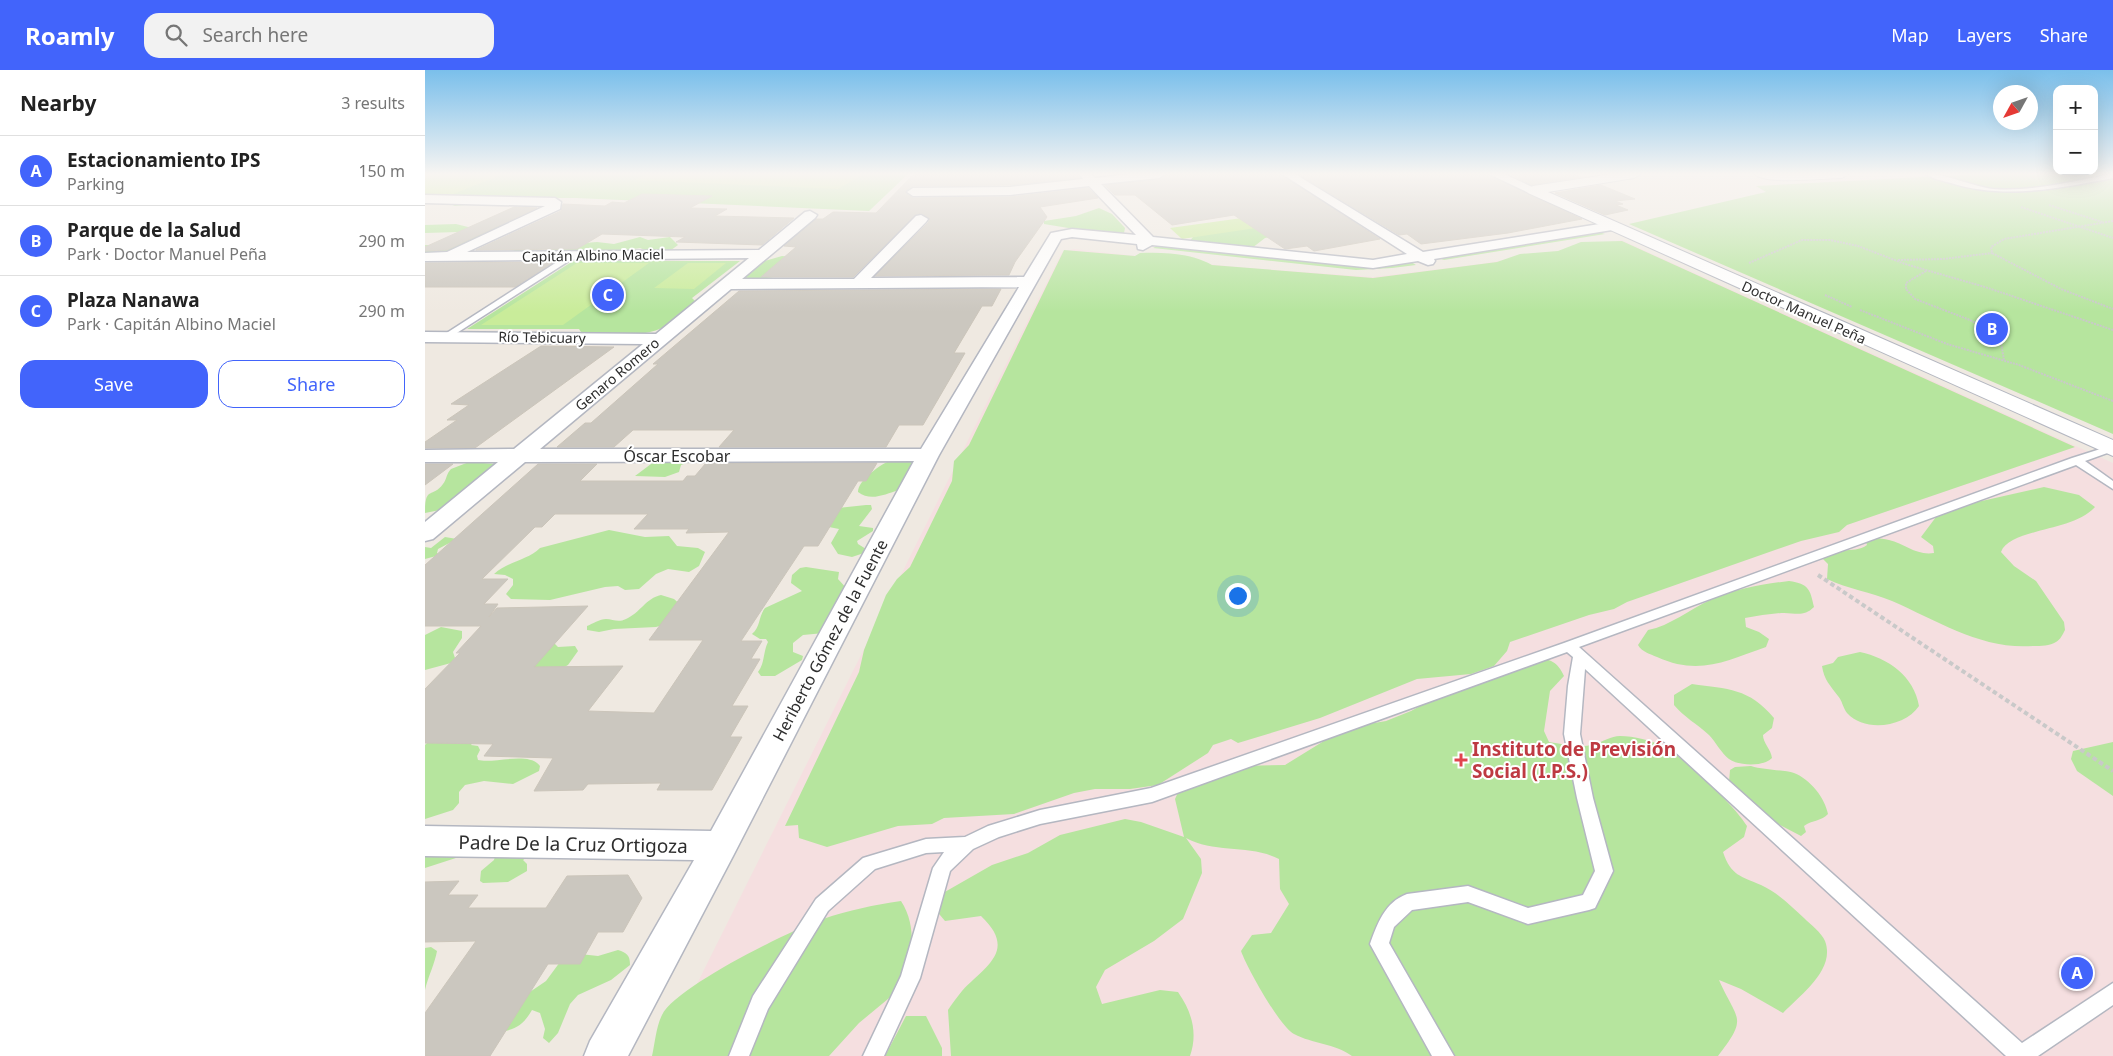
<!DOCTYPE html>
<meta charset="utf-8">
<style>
body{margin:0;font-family:"Noto Sans",sans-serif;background:#f2f2f2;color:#222}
.controls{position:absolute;right:15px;top:15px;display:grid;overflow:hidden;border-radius:10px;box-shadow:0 5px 20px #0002}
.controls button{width:45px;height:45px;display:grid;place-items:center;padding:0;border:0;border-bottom:1px solid #e0e0e0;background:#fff;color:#222;font:25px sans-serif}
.compass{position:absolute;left:1568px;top:15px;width:45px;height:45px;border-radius:50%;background:#fff;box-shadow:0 5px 20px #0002;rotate:230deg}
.you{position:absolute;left:812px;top:525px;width:18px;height:18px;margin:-12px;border:4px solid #fff;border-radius:50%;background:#1a73e8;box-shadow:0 0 0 8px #1a73e833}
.badge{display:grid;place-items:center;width:32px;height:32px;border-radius:50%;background:#4264fb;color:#fff;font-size:16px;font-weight:700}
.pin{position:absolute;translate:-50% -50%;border:2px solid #fff;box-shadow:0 1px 5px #0006}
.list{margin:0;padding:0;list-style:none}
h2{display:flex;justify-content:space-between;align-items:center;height:65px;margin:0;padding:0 20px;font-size:21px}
h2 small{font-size:16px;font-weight:400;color:#767676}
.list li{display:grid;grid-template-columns:32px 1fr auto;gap:15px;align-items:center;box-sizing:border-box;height:70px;padding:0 20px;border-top:1px solid #e0e0e0}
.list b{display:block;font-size:19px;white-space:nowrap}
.list p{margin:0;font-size:16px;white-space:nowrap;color:#767676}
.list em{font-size:16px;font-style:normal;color:#767676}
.actions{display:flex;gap:10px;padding:15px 20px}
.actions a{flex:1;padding:11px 0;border:1px solid #4264fb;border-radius:15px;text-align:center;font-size:18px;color:#4264fb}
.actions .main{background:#4264fb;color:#fff}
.icon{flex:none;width:28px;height:28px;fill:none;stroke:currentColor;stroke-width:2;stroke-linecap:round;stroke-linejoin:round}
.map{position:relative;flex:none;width:1688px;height:986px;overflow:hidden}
header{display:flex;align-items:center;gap:30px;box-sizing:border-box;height:70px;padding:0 25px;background:#4264fb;color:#fff}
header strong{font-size:24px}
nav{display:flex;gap:28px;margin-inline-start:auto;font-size:18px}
.search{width:350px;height:45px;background:#f2f2f2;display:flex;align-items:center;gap:12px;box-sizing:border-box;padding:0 18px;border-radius:15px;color:#767676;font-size:19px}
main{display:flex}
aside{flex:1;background:#fff}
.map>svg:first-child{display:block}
</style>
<header>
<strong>Roamly</strong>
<div class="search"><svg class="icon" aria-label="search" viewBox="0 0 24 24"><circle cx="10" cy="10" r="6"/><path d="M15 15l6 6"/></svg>Search here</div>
<nav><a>Map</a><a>Layers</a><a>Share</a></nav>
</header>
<main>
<aside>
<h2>Nearby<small>3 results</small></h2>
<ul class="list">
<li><span class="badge">A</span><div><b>Estacionamiento IPS</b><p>Parking</p></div><em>150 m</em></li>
<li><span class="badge">B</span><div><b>Parque de la Salud</b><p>Park · Doctor Manuel Peña</p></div><em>290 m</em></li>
<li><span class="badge">C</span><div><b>Plaza Nanawa</b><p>Park · Capitán Albino Maciel</p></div><em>290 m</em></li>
</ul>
<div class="actions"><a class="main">Save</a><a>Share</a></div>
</aside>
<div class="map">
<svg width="1688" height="986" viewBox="0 0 1688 986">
<rect width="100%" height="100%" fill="#efe9e1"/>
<polygon fill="#f5dfe0" points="1197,170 1688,393 1688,986 236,986 637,182 649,179 811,197 948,207 1055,194"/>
<g fill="#b6e59e">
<polygon points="0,104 483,104 444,141 151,128 108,128 30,136 22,133 0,133"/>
<polygon points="1554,104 1688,104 1688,364 1204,154 1341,122 1331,116"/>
<polygon points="674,138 687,144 700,158 699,163 680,164 619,154 619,151 651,146"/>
<polygon points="31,154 51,159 80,155 59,172 0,188 0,175 11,175 33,162 0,163 0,155"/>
<polygon points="817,156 862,163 840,168 827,178 764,172 768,167"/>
<polygon points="1174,162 1180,164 1019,190 1013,188"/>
<path d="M215,167L223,170L245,167L253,175L242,183H228L215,178L185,183L130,182L127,179C115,177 95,185 85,179L172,172L189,174Z"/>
<path d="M1197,171L1650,377L1422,455L1414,462L1376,471L1202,532L1189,539L1164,545L1085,572L1082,581L1069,596L1046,604L992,609L895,648L813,673L806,669L788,675L783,683L733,715L705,719H670L649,723L589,744L519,748L507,754L473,756L402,777L374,768L373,755L360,756L434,602L439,580L461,525L472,509L485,497L527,411L529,391L544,375L639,180L710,186L715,183C738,182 766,183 787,195L948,208L1072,192L1095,184L1133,181L1156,172Z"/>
<polygon points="732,176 933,197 986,192 991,195 967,198 931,200 728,178"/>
<polygon points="357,186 370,187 349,207 316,211 316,200 329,194"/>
<path d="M148,191H315L267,228L271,232C262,239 253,250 243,255C218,269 186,265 158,265L154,259H42Z"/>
<path d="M467,390L489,391L474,420C460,424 446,432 433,422C433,410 457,393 467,390Z"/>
<polygon points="230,391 267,391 256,395 254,402 240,407 210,406"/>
<path d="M44,392L72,394L20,439L0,443C0,415 7,429 18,414C22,409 21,404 26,399Z"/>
<path d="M1619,417L1654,425L1670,437C1648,462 1585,458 1576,482L1589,496L1611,511L1639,552L1640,560C1638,564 1635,570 1631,572C1625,576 1616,576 1608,576C1557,580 1513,551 1467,531C1446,522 1423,519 1402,509L1403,494L1396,487C1408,475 1428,485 1442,475L1440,469C1448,468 1456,468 1464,470C1480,474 1492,486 1509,483L1508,476L1496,467L1511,447L1521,439Z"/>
<polygon points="441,435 446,435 447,439 434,456 448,458 448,461 432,471 433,474 441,479 439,483 427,487 413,484 406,473 414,459 404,457 413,438"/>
<path d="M184,460L220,467L244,466L252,476L273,478L280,482L274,496L264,502L243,499L231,504L214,519L200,520L193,516L180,517L125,530L86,529L81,524L88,515V509L80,505L69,504C84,491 103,490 115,478Z"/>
<polygon points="20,467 32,469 13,479 12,483 15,485 0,489 0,477 6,478"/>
<path d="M381,497L414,502L413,509L423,520L399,563L378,565L368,573V582L378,586L377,590L350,606H336L333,602C340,593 338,582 343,572L341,569H335L327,564C336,556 333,547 340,538L377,521L366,513L367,505L375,498Z"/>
<path d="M1364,511C1384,514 1385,519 1389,537C1378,548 1369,542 1356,543C1344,544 1332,546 1320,548L1321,557L1334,562L1344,569L1341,577C1301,591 1274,606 1232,587C1225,584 1217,582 1213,575L1223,560C1245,556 1265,539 1285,530C1309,519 1338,514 1364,511Z"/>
<path d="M236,525L249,529L258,537L238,555L231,557L189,559L174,562L162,560V556C167,554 175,549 181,549C188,549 193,553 201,549C215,543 221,528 236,525Z"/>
<polygon points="16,557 37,561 37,568 28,582 30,588 26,593 0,600 0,565"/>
<polygon points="129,573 133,577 150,576 153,581 143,595 132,601 35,589"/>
<path d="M1435,582C1463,588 1489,606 1494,636C1480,657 1440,663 1422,643C1418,638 1417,630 1413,626C1405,615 1399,610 1397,596L1408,593L1413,587Z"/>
<path d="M1110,587C1125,589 1133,592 1139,606L1125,621L1119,661L1124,672C1139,674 1155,679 1169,674C1178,672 1186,666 1195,666C1209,666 1226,670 1239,677C1260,688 1309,735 1322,756L1319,767L1298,782C1306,806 1316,806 1336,815C1352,822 1367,837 1379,848C1385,854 1397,863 1400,871C1411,900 1375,925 1358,943L1316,919L1294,910C1312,951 1324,946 1293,986H927C909,973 888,974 869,964C855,957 822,898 816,881L827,865L846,863L864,834L855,819L854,789C825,774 790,784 761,768L776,789L777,803L758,849L729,871L680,900L671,917L677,934L735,920L753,922C767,942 773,963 765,986H526L523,940C527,934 532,927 537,921C560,896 593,881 556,846L520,851L510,839L518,823L567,795L603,783L635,765L700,749L716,752L759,767L750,729L756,716L813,696L860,695L907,666L932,656L961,651L986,641L1008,629L1046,617L1075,599Z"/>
<path d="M1267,614C1303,619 1324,618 1349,648L1347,658L1338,665C1338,673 1346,679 1347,688C1338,697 1314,696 1304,689C1297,684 1290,671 1284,665C1272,654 1259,647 1249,635V625Z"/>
<path d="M50,670L46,675L53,676L55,680L52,686L53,690C69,694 104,681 115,696L114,701L88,714L59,711L40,715L34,722V733L28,740L0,749V675L4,671Z"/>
<polygon points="1688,672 1688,726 1652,701 1646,689 1648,681"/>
<path d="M1326,696C1339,700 1359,700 1369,703C1385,709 1400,728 1403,744C1397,751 1387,750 1379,756L1381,762L1376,766L1332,743L1304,712L1305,700L1310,697Z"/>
<polygon points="0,778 37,786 0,798"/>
<polygon points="71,783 102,787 98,790 102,794 102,801 83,812 58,813 55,811 56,801 69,790"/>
<path d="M476,831C492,856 486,880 485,908L469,924L434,953L404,986H227C230,973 231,957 237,945C250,917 366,860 398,849C424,840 449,835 476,831Z"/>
<path d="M6,877L12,881C10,893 3,907 0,920V878Z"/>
<path d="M193,880C202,883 205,885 205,895L186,910L153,925L145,934L133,963L124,973L118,968L120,959L115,943L107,940C100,952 94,958 80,961L99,926L121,911L135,892L155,884L173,886Z"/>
<polygon points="481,946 501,946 517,978 517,986 460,986"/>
</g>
<g fill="#c9ec9a">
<polygon points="4,104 78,104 26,125 0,124 0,105"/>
<polygon points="224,104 439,104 413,119 210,110"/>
<polygon points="817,148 831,158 757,169 745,158"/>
<polygon points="152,193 224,193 138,255 56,255"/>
<polygon points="263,193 301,193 269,219 229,218"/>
</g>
<g fill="#cbc7bf" stroke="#cbc5ba" fill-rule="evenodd">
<polygon points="489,104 652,104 654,108 585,115 488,116 480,123 488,128 585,127 663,118 673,128 615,137 622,147 590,192 584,205 450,206 503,153 505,149 496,143 490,145 428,207 336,207 371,177 359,176 391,149 398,149 408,142 451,143"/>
<polygon points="742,104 855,104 955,169 889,181 882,176 860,179 809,145 747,155 710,125 690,125 680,115 734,110"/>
<polygon points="873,104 1062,104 1157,149 1083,163 996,174 982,164 974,165"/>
<polygon points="1082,104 1148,104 1156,107 1107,115"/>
<polygon points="1176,115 1210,129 1190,131 1198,134 1191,135 1203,140 1180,145 1130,123"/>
<polygon points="217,124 287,126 265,138 302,139 290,146 369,148 337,175 251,172 260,167 177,164 152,179 51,180 136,141 138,134 180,136 187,132 199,133"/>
<polygon points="89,137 112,138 22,180 0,181 0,177"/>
<polygon points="129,192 90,217 0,217 0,193"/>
<polygon points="576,219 567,236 557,236 529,283 540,283 498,355 474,355 461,377 294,377 309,360 208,360 189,377 132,377 160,353 166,353 233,294 228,294 314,221"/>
<polygon points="116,276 189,277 50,378 0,378 0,372 32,350 22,350 44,335 26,334"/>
<path d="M281,393H452L441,411H433L393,476H379L316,571H337L326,589H335L307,636H323L305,667H317L287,720H232L236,713L163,714L158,720L109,721L128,688L59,686L68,674L0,673V619L35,583H31L56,556H0V495L113,394H172L155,411H258L262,406H270ZM130,444H223L209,459H264L261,463L304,462L224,570H278L229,643L163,641L198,596L109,597L163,536L72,538L64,547L73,534H59L83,509H57L110,457H117Z"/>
<polygon points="0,394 28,394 0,415"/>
<polygon points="203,805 217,828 198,862 173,862 155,894 123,894 65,986 0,986 0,943 51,871 0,872 0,812 34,811 23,825 53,825 43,838 121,838 142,806"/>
</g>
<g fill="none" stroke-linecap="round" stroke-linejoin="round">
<g stroke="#b4b7c1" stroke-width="3">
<g id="service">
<path d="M1501,104C1515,102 1549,117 1568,119C1607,122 1649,111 1687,104L1688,108C1634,118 1580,130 1526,113C1518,111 1508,109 1501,104Z"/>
<polygon points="146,183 153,185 24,268 17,266"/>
<path d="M1688,375V381L1660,391L1688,411V419L1651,395L1154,577L1597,973L1688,913V935L1613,986H1581L1160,599L1155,664L1168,728L1188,801L1170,838L1164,840L1103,854L1043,832L987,840L969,857L964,873L1029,986H1007L945,874C952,854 960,832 982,824L1043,816L1103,838L1158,825L1170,801L1152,728L1139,664L1143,616L1148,587L1142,582L727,732L615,754L574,767L548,779L525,801L495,908L459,986H438L476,906L508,798L519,782L501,783L450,799L403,841L343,939L324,986H304L328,926L391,829L438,788L501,769L540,767L563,756L615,740L726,718L1139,573L1647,388Z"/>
</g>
</g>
<g stroke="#b4b7c1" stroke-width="3">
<g id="minor">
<path d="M654,104H666L670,108L707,104H740L734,108L676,114L728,167L948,190L982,184L857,104H870L998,182L1187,152L1194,156L1187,160L1009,189L1010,191L1008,194L1003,195L993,191L948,198L727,175L718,180L713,179L712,174L647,167L636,169L514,385L308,786L203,986H159L165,971L269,790L0,786V756L286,761L489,391L100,392L8,469L0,471V452L73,392H0V380L89,379L218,274L0,272V262L231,264L324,188L0,191V183L22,182L120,136L0,133V125L130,128L136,132L135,139L42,182L334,180L380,142L385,141L392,145L390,148L317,209H429L491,146L496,145L503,149L501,152L446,208L599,207L626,163L647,159L711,165L664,116L585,125L488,126L482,122L488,118L585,117L658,109ZM594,217L496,379H115L306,219Z"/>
<polygon points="1064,104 1079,104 1114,120 1108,124 1104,123"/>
</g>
</g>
<g stroke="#b4b7c1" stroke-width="2">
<g id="tertiary">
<polygon points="1187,104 1215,104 1209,108 1123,122 1688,370 1688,386 1103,123 1101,120 1108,116"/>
<path d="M1330,104H1423L1417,108C1401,108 1339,115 1330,104Z"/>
</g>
</g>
<g stroke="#c9c9c9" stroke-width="2" stroke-dasharray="2 1" stroke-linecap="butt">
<polyline points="1624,135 1677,152"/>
<polyline points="1596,137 1688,168"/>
<polyline points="1688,151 1579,169 1566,177 1567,183 1636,219 1688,239"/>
<polyline points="1473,190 1518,189 1567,183"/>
<polyline points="1324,193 1377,170 1405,170 1433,176 1480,194 1560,217 1688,260"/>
<polyline points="1501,201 1481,213 1481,219 1490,229 1545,250 1564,261 1576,273 1579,290"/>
<polyline points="1400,225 1427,237"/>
<polyline points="1435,240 1522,274 1594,295 1688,331"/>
</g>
<polyline stroke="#c9c9c9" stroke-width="4" stroke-dasharray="4.5 3" stroke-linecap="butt" points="1393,505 1688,701"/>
<use href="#service" fill="#fff" fill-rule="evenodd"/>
<use href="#minor" fill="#fff" fill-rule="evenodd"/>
<use href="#tertiary" fill="#fff" fill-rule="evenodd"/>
</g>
<linearGradient id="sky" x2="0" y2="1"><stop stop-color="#7abfeb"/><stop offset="0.43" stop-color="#f8f5f2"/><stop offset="1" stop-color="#f8f5f2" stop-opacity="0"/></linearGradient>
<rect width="1688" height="242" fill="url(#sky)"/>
<path fill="#e0444e" stroke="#fff" stroke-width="2" d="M1033.5 682.5h5v5h5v5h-5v5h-5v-5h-5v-5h5z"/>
<g text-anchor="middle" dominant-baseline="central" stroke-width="4" stroke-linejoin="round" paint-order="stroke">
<g font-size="14" fill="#2e2e2e" stroke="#fff">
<text transform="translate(168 185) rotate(-1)">Capitán Albino Maciel</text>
<text transform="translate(1379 242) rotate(24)">Doctor Manuel Peña</text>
<text transform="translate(117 267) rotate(1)">Río Tebicuary</text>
<text transform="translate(192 304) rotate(-40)">Genaro Romero</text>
</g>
<g font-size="16" fill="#2e2e2e" stroke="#fff">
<text x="252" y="386">Óscar Escobar</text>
<text transform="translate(405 570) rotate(-62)">Heriberto Gómez de la Fuente</text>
</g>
<g font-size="19" font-weight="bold" fill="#be3a42" stroke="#fff" text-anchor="start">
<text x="1047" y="679">Instituto de Previsión<tspan x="1047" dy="22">Social (I.P.S.)</tspan></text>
</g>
<g font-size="19" fill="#2e2e2e" stroke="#fff">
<text transform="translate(148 774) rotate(1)">Padre De la Cruz Ortigoza</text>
</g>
</g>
</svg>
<div class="controls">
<button>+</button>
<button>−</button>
</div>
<svg class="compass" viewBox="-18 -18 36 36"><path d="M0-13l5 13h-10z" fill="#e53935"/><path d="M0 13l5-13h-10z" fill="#767676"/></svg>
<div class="you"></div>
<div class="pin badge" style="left:1652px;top:903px">A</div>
<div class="pin badge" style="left:1567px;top:259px">B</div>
<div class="pin badge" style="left:183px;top:225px">C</div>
</div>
</main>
